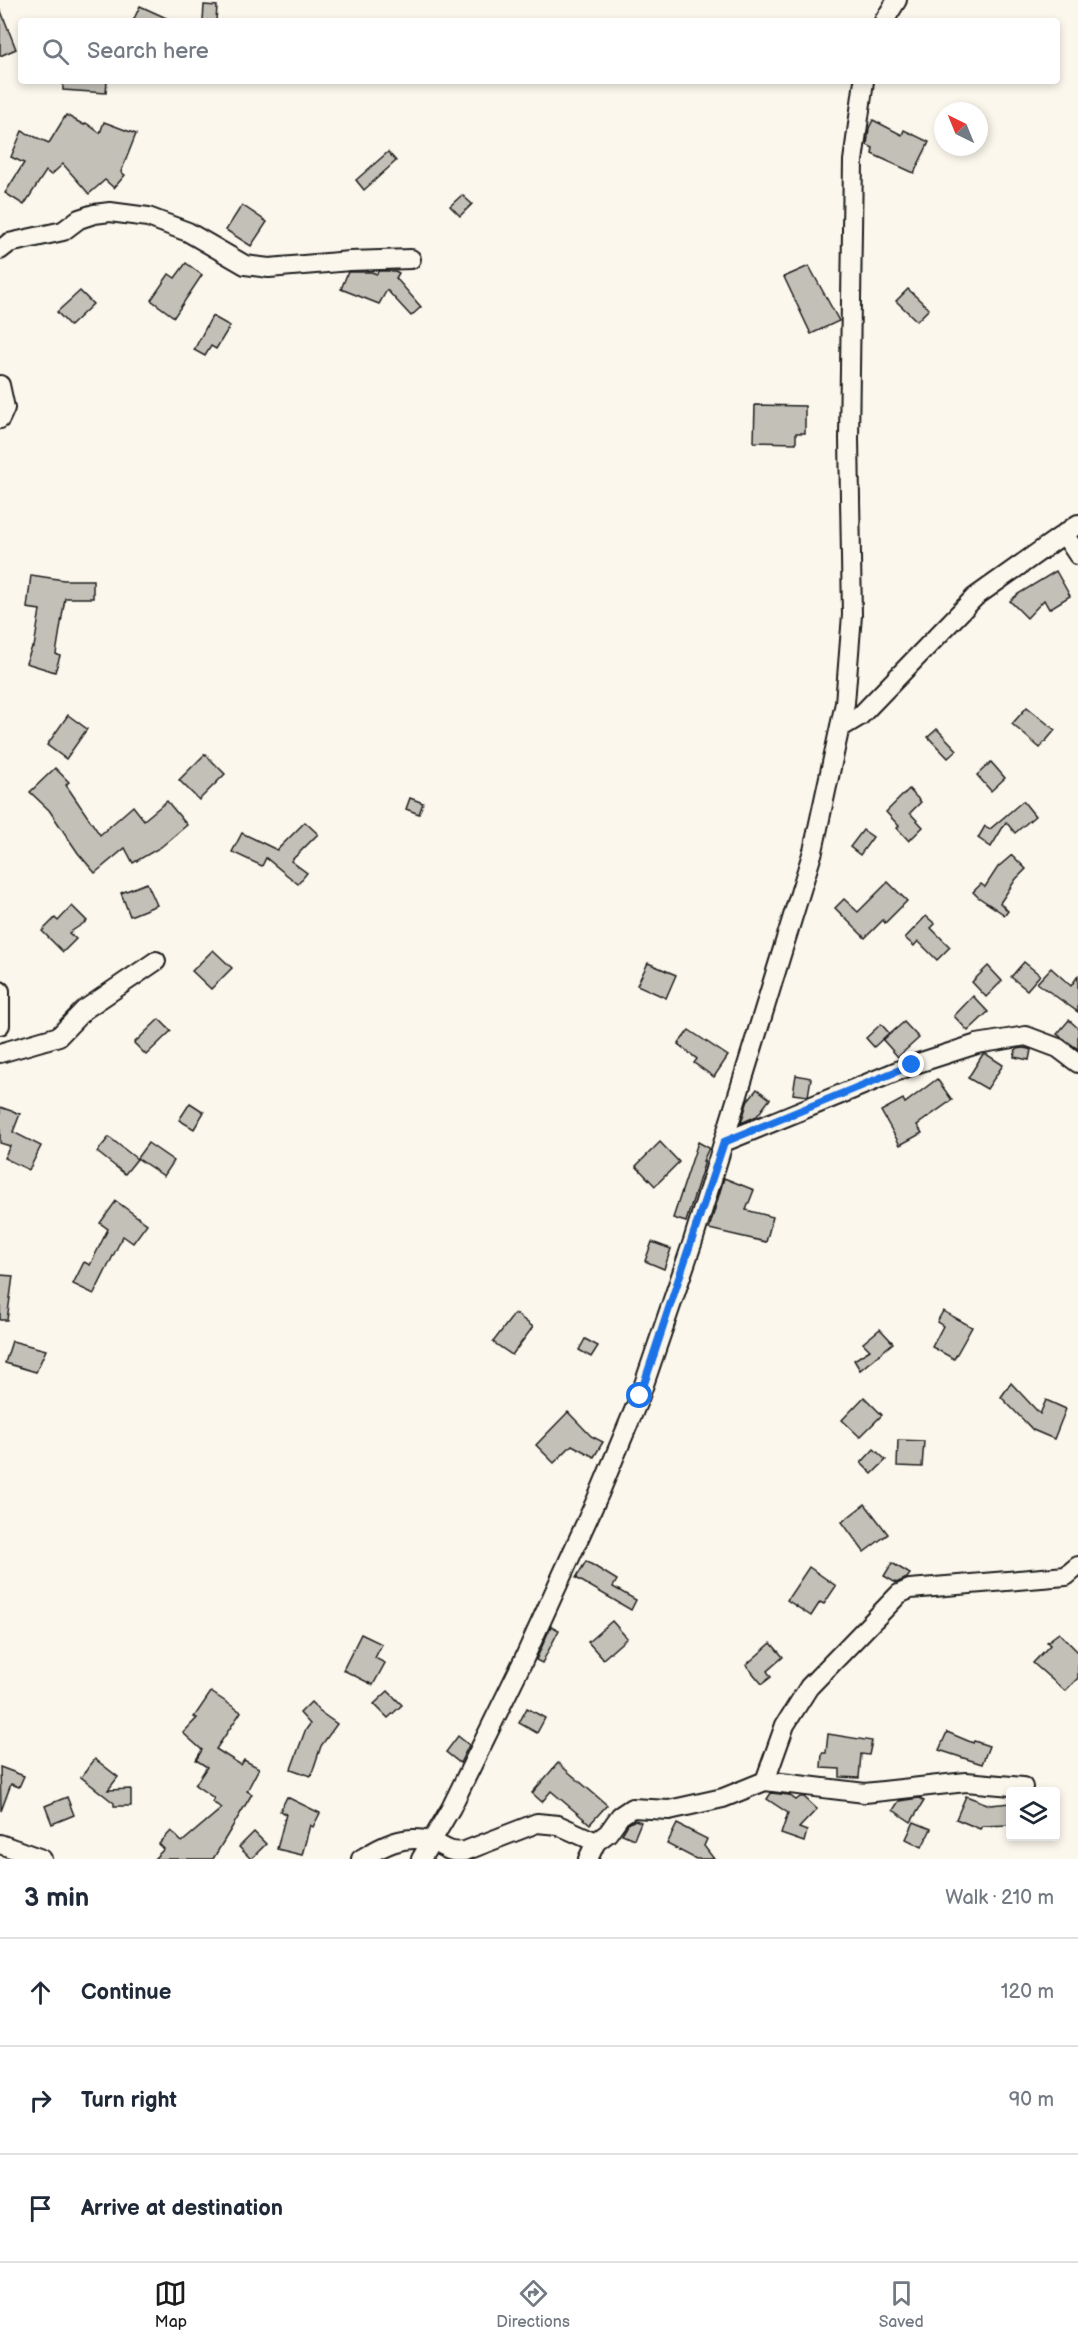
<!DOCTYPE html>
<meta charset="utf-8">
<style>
body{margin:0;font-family:"Balsamiq Sans",sans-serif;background:#f6f6f7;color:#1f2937}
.controls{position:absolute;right:18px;bottom:18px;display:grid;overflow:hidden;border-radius:6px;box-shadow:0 3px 9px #0003}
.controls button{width:54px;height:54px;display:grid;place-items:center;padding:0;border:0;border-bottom:2px solid #e0e1e3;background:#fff;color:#1f2937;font:30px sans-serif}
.compass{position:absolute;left:934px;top:102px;width:54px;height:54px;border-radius:50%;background:#fff;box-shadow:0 3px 9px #0003;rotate:317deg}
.stop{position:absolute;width:18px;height:18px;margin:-14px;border:4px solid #1a73e8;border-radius:50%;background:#fff}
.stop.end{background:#1a73e8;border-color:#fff;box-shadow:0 2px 6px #0008}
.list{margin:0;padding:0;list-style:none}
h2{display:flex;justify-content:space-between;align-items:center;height:78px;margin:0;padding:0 24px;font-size:26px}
h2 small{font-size:20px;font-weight:400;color:#747a83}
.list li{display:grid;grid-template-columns:39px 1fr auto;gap:18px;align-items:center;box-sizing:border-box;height:108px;padding:0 24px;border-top:2px solid #e0e1e3}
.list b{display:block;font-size:22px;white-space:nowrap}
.list em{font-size:20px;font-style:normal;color:#747a83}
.icon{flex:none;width:33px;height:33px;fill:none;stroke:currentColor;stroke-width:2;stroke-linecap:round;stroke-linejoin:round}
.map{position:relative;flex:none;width:1078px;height:1859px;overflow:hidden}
.search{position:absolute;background:#fff;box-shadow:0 3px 9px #0003;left:18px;right:18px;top:18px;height:66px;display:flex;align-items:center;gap:15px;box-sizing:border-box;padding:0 21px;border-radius:6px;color:#747a83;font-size:22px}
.sheet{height:402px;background:#fff}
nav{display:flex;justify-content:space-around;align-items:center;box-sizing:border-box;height:84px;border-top:2px solid #e0e1e3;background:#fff;font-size:16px;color:#747a83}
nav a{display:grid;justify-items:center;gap:3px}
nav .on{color:#1c1c1c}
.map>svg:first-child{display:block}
</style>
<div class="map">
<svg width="1078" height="1859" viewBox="0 0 1078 1859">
<rect width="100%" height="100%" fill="#fbf7ec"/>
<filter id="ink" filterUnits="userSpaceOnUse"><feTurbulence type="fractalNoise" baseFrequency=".0167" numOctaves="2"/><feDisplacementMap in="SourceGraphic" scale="12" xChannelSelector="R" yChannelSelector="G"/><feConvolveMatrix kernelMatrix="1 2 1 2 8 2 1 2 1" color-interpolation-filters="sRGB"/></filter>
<g filter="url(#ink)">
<g fill="#c3c0b8" stroke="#1c1c1c" stroke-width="1.5">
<polygon points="204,5 217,6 216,21 203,21"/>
<polygon points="140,6 173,21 133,21"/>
<polygon points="1,11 16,49 0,56 0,12"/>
<polygon points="63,81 107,81 106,93 63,90"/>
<polygon points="66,115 84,125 86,123 100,133 104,122 136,134 121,172 125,175 114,188 105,180 89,194 63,164 51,175 46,171 24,205 5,193 24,163 11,157 22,131 49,143"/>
<polygon points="873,120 902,135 904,130 929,142 914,173 872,154 873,148 867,145 869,128"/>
<polygon points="388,152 396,161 364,190 356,180"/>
<polygon points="462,195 472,204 460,216 450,206"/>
<polygon points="242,205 267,222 251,246 226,230"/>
<polygon points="186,263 202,275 174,317 151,300 169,274 175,278"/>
<polygon points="809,266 839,321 811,334 784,277"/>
<polygon points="378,271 395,271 399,273 396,278 421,307 411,316 387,290 379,304 341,289 348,272 371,272 377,274"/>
<polygon points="908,289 929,309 917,321 896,301"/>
<polygon points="80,291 93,304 70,326 57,312"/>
<polygon points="212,316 230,326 216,349 211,346 205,356 194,350"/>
<polygon points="755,405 805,406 805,433 796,433 796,443 754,442"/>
<polygon points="1056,571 1070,596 1049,609 1044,600 1027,618 1010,601 1018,594"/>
<polygon points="31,575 64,580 93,580 93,598 65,598 56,654 60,656 55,672 26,663 32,647 34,647 40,610 27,608"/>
<polygon points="1027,707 1055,730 1040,748 1012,724"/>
<polygon points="68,715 87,729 66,759 47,745"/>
<polygon points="937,729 957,750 948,758 928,737"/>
<polygon points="205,754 225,774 199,800 179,780"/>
<polygon points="991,762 1005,778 991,791 977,775"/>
<polygon points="55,768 69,782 66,785 100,835 133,806 144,820 167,801 187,825 161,847 133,863 125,848 95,873 78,853 49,810 30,792"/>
<polygon points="909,789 921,802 910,813 923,827 909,841 897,828 899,826 886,812"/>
<polygon points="410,798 423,803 419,814 406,809"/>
<polygon points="1023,801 1035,816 1015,833 1006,822 991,847 978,838 985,826 990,829"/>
<polygon points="305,822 318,834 291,861 307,873 298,884 266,858 262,866 232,852 242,833 277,850"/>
<polygon points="863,830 873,837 860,855 850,847"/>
<polygon points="1012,855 1026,869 1016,879 1000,903 1008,911 1005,915 978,897 973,892 981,884 985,887 998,867"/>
<polygon points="888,882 907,901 885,923 883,920 865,938 835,908 844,899 858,912"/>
<polygon points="147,883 157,905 130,916 121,893"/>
<polygon points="72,906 87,921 69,933 76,939 63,952 42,931 55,918 58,921"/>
<polygon points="926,916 935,924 931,928 950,947 937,960 918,941 914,946 905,938"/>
<polygon points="213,950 232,968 211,989 192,971"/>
<polygon points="1024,962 1040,975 1027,990 1011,977"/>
<polygon points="648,963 676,975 666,998 637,985"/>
<polygon points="988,966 1002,981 986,997 972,982"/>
<polygon points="1051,968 1071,986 1078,976 1078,1012 1037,983"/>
<polygon points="973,996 988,1012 968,1031 954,1016"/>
<polygon points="159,1019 171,1031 146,1055 134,1043"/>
<polygon points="1069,1020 1078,1028 1078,1049 1057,1034"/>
<polygon points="904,1022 919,1038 898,1057 883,1040"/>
<polygon points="881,1024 889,1033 874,1047 866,1038"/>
<polygon points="689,1030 728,1056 714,1077 694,1063 697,1059 678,1044"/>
<polygon points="1025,1048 1031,1050 1029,1060 1014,1057 1016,1049"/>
<polygon points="983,1054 986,1054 1003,1065 987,1089 968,1078"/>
<polygon points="796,1075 811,1078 808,1096 793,1094"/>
<polygon points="937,1079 952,1100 917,1125 922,1133 900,1145 881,1111 903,1099 905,1103"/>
<polygon points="757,1089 770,1099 757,1116 741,1123 748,1100"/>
<polygon points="190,1103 204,1112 194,1129 179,1120"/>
<polygon points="0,1107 20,1114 13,1132 41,1146 29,1170 4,1158 10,1146 0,1143"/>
<polygon points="109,1137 137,1159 125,1174 97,1152"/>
<polygon points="660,1142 679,1162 655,1186 636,1166"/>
<polygon points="698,1142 709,1148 703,1161 705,1161 686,1222 673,1218"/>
<polygon points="148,1143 174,1161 164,1176 137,1158"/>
<polygon points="724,1178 754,1190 746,1210 773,1217 766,1242 709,1229"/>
<polygon points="116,1201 147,1224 133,1243 123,1236 94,1294 73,1284 84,1262 90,1265 108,1229 100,1223"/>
<polygon points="652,1242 671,1249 664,1269 645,1261"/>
<polygon points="0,1275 13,1276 7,1320 0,1320"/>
<polygon points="943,1311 972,1327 954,1359 932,1347 943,1326 937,1322"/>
<polygon points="515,1313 533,1327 512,1355 493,1342"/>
<polygon points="880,1329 893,1343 860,1370 854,1360 870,1350 863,1343"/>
<polygon points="585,1339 598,1346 591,1357 579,1350"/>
<polygon points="12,1341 46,1350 36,1372 5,1363"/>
<polygon points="1011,1383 1040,1414 1046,1400 1066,1409 1054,1439 1033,1430 1001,1397"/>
<polygon points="864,1397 882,1415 860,1437 842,1420"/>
<polygon points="568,1412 591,1436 603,1442 594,1457 572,1445 554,1463 536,1445"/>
<polygon points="898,1440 924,1441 922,1467 897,1466"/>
<polygon points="874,1449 886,1460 872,1474 861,1463"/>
<polygon points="865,1504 888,1534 864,1552 842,1522"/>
<polygon points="586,1561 617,1580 613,1587 636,1600 631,1610 576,1578"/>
<polygon points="892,1563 910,1574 907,1578 896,1583 884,1576"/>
<polygon points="809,1567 836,1586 824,1604 820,1602 811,1616 787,1600"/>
<polygon points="612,1621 627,1638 603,1659 588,1642"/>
<polygon points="551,1626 559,1630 542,1663 536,1660"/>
<polygon points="1059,1633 1078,1652 1078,1678 1065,1691 1033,1663 1050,1645 1047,1642"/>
<polygon points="361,1634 382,1644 375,1658 385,1663 373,1685 343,1670"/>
<polygon points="771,1643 783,1657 767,1671 771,1677 762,1684 746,1665"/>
<polygon points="388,1691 402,1705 388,1718 374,1704"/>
<polygon points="211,1692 241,1712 216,1749 241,1765 244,1760 259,1768 247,1791 252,1794 213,1859 154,1859 164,1849 159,1844 171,1831 182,1842 222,1808 212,1802 214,1798 195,1785 207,1767 196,1760 202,1750 183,1733 197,1718 194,1717"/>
<polygon points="311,1702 323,1714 337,1724 321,1746 311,1776 291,1769 305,1731 310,1724 300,1713"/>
<polygon points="527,1708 545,1718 537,1733 519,1723"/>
<polygon points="947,1732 973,1743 974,1741 989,1746 982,1764 939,1750"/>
<polygon points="828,1734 872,1741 869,1755 861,1754 859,1778 840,1777 840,1769 821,1768 822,1753 826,1753"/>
<polygon points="458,1736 469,1745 460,1763 446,1752"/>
<polygon points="95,1759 118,1777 108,1790 131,1789 131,1806 114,1806 114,1803 81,1777"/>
<polygon points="558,1763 607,1805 590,1824 551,1791 542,1802 532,1793"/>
<polygon points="0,1767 24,1776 19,1787 11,1784 1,1811"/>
<polygon points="771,1793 789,1795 796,1800 800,1797 804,1797 817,1809 799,1828 807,1831 804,1842 781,1834 788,1813 767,1799"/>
<polygon points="966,1796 990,1805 1011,1803 1011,1825 982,1826 980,1829 956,1819"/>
<polygon points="67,1797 74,1815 52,1824 45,1806"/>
<polygon points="287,1797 320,1813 313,1827 310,1825 302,1855 277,1849 286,1814 280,1811"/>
<polygon points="919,1798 924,1801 911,1822 893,1810 899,1801"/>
<polygon points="635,1820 641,1822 634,1839 622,1834 628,1824"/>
<polygon points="914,1822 931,1829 922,1847 906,1839"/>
<polygon points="677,1824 707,1839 704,1846 714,1859 696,1859 667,1844"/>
<polygon points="254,1832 266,1844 251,1859 239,1847"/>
</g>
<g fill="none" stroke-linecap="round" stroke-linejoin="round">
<g stroke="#1c1c1c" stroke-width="22">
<g id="minor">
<polyline points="884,21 897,0"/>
<polyline points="0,250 9,243 63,231 79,219 94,214 110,212 148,217 188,232 245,265 269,268 350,261 411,259"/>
<polyline points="0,385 5,408 0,419"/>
<polyline points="1064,534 1078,555"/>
<polyline points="840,728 860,716 975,597 1078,524"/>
<polyline points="0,991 0,1025"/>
<polyline points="0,1053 59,1036 84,1010 156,961"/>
<polyline points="724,1142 912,1065 977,1044 1026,1036 1058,1048 1078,1063"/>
<polyline points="765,1781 785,1725 809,1687 899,1594 910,1589 1066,1576 1078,1566"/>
<polyline points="0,1844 42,1859"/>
<path d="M361,1859C382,1846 404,1834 429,1841C445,1845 446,1854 465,1851L537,1823L558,1825L596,1842"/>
<polyline points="421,1859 451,1808 523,1661 599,1494 640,1396 693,1241 813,851 845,703 852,615 849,439 853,161 864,81"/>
<polyline points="588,1859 596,1842 608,1833 620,1816 632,1808 669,1810 723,1798 765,1781 865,1793 966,1782 1023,1787"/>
</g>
</g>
<use href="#minor" stroke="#fbf7ec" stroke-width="18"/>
</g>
</g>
<g fill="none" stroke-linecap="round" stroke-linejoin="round" filter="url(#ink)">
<polyline stroke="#1a73e8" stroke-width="8" points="640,1396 724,1142 912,1065"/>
</g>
</svg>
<div class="controls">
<button><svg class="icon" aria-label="layers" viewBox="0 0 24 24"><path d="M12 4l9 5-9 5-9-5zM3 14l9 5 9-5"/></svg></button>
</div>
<svg class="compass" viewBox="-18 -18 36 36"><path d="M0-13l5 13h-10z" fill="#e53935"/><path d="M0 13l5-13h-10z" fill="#747a83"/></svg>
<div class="stop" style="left:640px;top:1396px"></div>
<div class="stop end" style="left:912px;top:1065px"></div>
<div class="search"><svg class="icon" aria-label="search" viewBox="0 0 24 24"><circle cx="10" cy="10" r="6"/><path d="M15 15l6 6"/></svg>Search here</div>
</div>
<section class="sheet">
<h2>3 min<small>Walk · 210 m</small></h2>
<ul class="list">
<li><svg class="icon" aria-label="ahead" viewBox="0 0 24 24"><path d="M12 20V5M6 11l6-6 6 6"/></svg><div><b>Continue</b></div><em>120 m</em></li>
<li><svg class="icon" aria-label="right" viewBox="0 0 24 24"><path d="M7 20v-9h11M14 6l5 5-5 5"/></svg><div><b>Turn right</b></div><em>90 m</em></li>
<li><svg class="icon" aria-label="arrive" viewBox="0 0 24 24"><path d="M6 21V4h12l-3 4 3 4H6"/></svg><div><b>Arrive at destination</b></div></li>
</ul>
</section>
<nav>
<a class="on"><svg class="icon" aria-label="map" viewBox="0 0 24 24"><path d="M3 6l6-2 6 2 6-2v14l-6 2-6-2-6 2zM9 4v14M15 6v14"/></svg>Map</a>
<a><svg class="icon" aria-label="directions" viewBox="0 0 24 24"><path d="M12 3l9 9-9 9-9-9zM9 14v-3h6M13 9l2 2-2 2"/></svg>Directions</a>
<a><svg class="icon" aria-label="saved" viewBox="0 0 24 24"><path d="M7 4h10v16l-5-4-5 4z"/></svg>Saved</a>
</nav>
